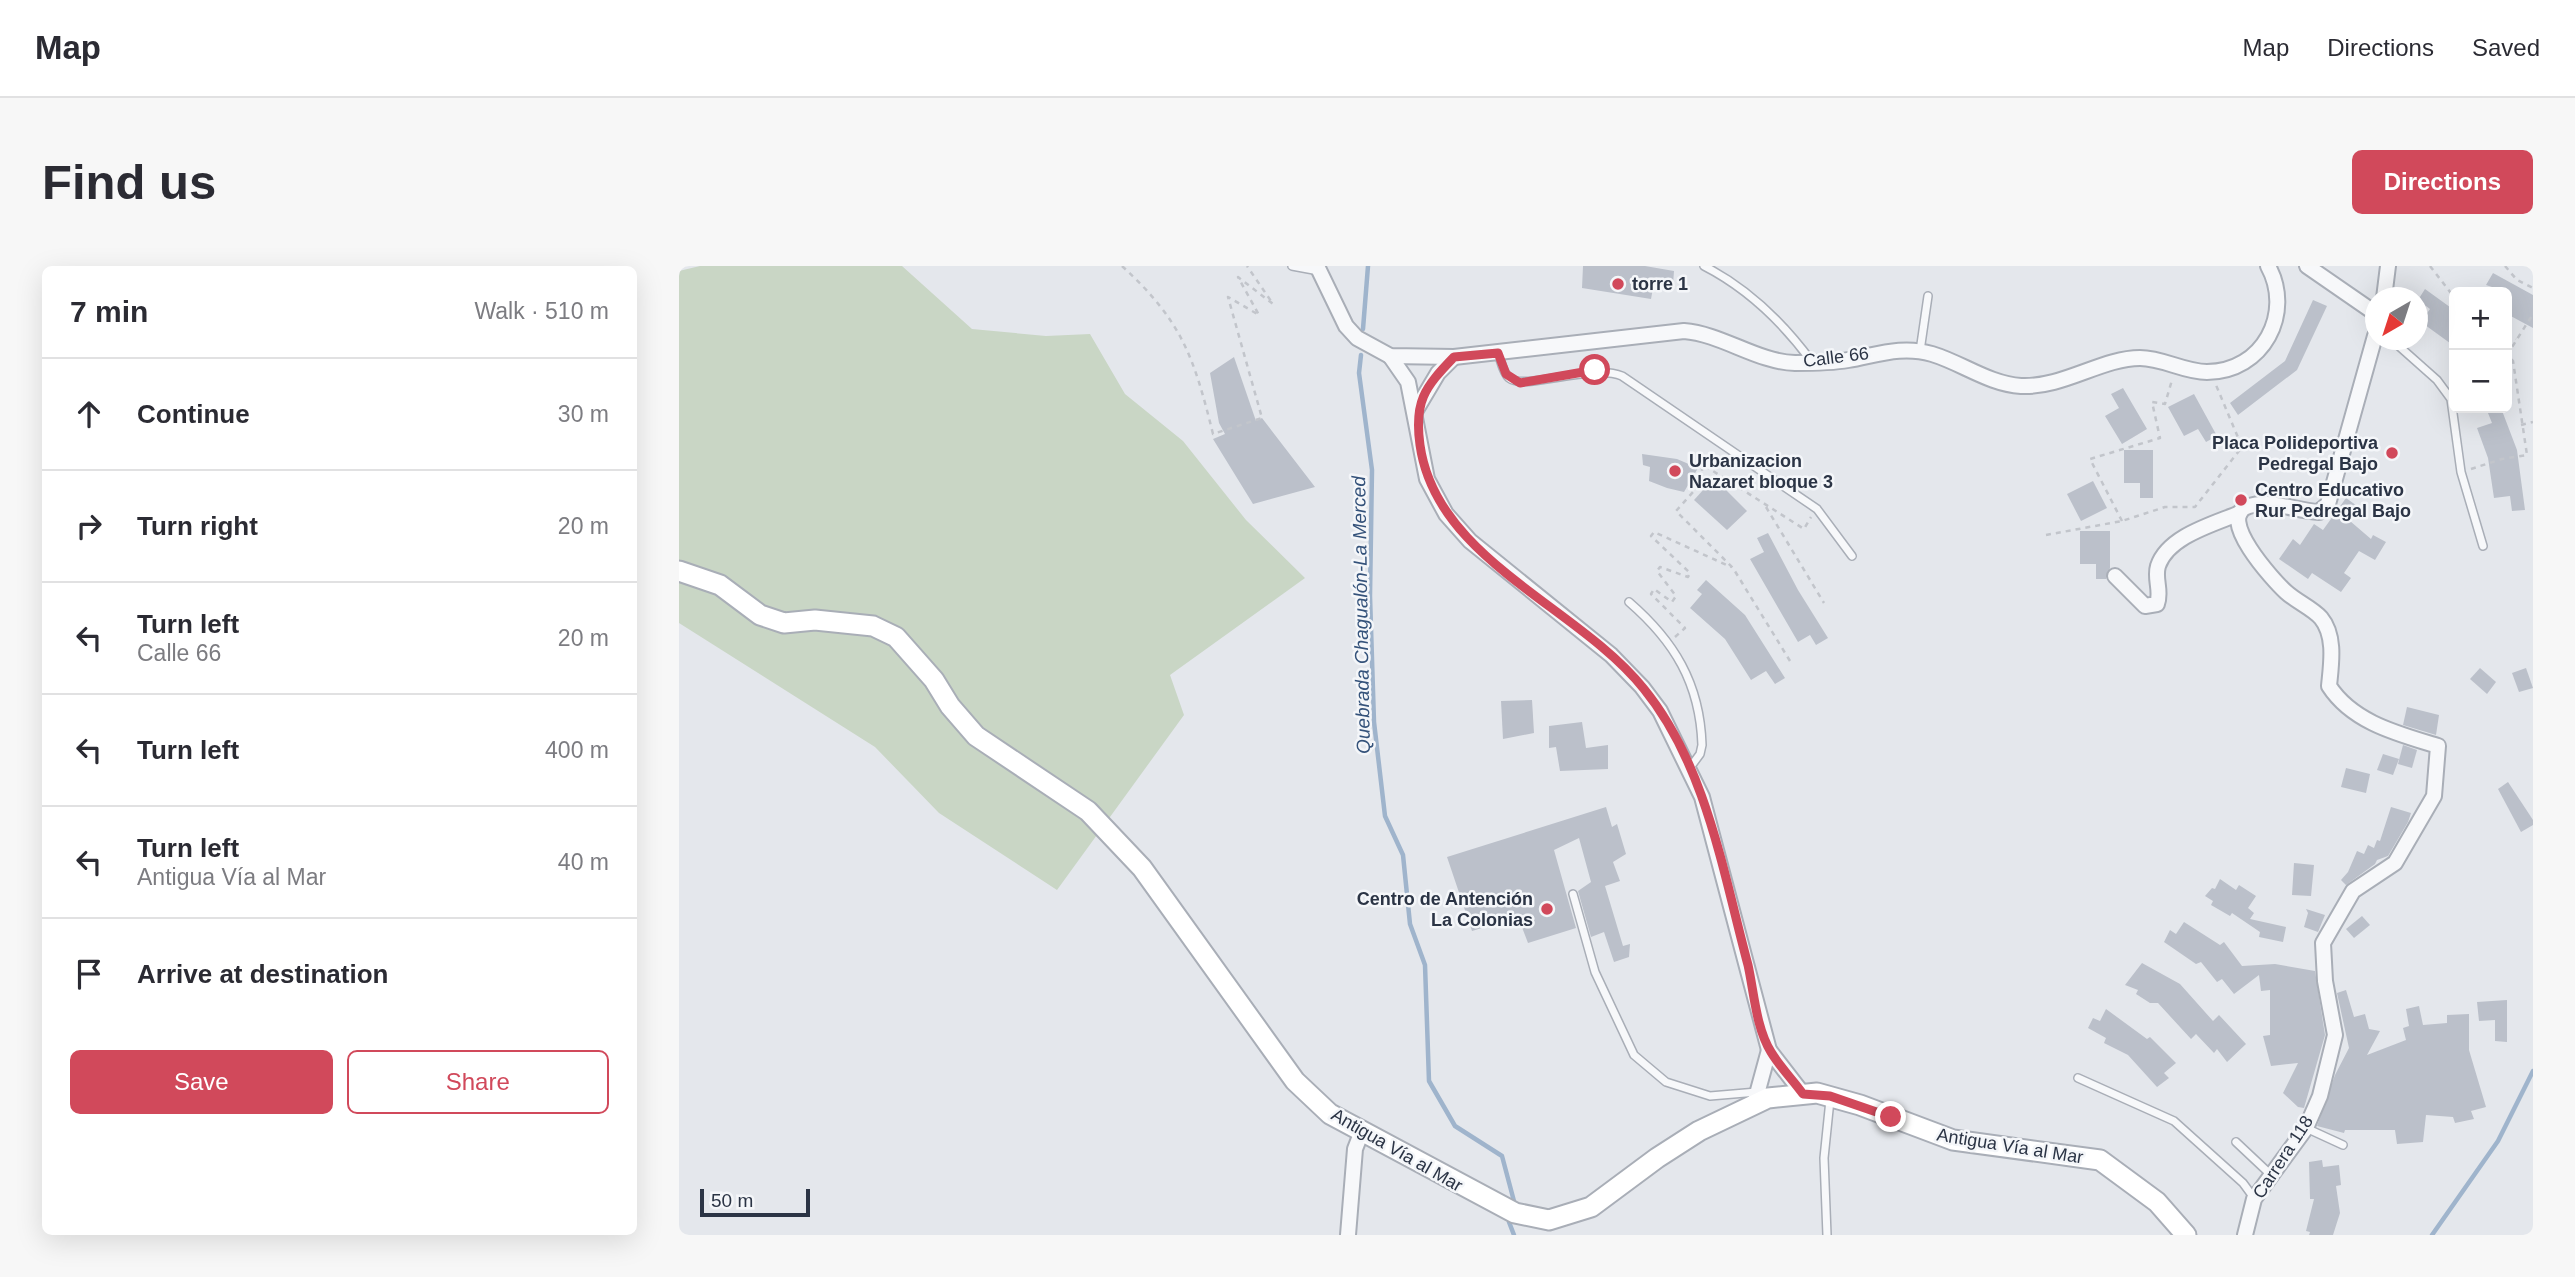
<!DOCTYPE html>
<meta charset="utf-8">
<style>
body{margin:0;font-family:Arial,sans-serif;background:#f7f7f7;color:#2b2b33}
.controls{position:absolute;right:21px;top:21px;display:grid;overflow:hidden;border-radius:10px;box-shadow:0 7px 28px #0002}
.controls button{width:63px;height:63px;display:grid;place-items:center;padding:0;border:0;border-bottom:2px solid #e1e1e2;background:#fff;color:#2b2b33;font:35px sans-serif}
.compass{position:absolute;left:1686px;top:21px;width:63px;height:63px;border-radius:50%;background:#fff;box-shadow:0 7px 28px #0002;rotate:219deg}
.scale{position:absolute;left:21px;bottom:18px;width:110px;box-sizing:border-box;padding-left:7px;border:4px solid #2b3445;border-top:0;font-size:19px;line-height:24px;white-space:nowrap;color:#2b3445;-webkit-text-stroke:5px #f4f6f9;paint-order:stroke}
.stop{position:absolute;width:21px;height:21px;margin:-16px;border:5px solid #d1495b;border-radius:50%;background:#fff}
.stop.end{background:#d1495b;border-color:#fff;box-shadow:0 2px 7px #0008}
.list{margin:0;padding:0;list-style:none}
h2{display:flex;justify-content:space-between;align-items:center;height:91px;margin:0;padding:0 28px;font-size:30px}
h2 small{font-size:23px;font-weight:400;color:#7c7c81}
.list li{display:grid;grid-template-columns:46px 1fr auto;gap:21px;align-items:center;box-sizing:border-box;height:112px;padding:0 28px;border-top:2px solid #e1e1e2}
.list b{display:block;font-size:26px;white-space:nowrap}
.list p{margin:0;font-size:23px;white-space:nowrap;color:#7c7c81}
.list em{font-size:23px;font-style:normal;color:#7c7c81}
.actions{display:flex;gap:14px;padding:21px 28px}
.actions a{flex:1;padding:16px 0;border:2px solid #d1495b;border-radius:10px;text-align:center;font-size:24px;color:#d1495b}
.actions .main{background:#d1495b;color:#fff}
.icon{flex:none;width:38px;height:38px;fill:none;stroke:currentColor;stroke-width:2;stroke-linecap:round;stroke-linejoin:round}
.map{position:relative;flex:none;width:1854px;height:969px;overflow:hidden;border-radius:10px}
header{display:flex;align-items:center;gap:42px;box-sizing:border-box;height:98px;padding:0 35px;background:#fff;border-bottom:2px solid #e1e1e2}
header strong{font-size:33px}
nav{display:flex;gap:38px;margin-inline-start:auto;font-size:24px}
.intro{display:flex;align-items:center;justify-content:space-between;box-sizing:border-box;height:168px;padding:0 42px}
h1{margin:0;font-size:49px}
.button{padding:18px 32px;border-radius:10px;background:#d1495b;color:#fff;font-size:24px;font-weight:700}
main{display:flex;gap:42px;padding:0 42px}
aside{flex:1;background:#fff;border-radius:10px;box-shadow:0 7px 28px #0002}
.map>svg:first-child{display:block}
</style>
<header>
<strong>Map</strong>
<nav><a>Map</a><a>Directions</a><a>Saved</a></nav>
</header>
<div class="intro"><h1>Find us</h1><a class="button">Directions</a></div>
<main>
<aside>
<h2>7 min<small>Walk · 510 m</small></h2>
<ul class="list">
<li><svg class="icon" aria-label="ahead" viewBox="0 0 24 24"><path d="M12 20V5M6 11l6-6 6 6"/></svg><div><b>Continue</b></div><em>30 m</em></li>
<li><svg class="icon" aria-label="right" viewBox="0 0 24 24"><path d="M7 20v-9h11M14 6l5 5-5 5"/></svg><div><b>Turn right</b></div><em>20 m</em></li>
<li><svg class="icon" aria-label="left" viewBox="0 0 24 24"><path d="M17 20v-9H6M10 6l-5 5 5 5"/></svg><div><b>Turn left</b><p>Calle 66</p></div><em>20 m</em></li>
<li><svg class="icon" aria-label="left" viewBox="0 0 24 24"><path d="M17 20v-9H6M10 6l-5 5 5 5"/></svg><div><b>Turn left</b></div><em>400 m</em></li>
<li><svg class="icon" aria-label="left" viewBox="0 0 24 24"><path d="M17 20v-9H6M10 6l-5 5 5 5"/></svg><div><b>Turn left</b><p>Antigua Vía al Mar</p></div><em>40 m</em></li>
<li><svg class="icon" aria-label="arrive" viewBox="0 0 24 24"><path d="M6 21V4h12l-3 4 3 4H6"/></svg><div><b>Arrive at destination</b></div></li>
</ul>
<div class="actions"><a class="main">Save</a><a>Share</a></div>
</aside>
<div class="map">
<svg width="1854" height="969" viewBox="0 0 1854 969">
<rect width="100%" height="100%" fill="#e4e7ec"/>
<polygon fill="#c9d6c5" points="21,0 223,0 293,63 367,70 411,68 446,128 504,175 567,254 626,312 491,409 505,449 378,624 260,547 196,481 0,357 0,5"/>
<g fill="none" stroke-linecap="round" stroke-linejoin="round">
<g stroke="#9fb4cc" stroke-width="4.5">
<polyline points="684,63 689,0"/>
<polyline points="682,89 680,107 693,204 691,330 695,456 706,550 724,589 731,658 746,699 750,815 776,860 823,890 836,939"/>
<polyline points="830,956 835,969"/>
<polyline points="1753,969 1819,875 1854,805"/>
</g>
</g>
<g fill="#bbc0ca">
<polygon points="904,0 966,0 995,5 994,19 975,17 972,33 903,22"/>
<polygon points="1814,7 1854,29 1854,62 1828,48 1828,26 1807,19"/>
<polygon points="1746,23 1775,44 1775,80 1742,56 1751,43 1739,34"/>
<polygon points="1634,34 1648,40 1618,104 1559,149 1551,137 1606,95"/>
<polygon points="555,91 577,155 583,152 636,221 574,238 534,173 546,168 540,157 531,107"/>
<polygon points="1444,122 1468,163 1443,178 1426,150 1440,142 1432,128"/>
<polygon points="1515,128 1538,170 1527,176 1519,163 1505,170 1489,141"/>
<polygon points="1807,142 1822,142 1838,184 1846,244 1833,245 1831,230 1815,232 1809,192 1798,162 1813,157"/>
<polygon points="1445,184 1474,184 1474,232 1461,232 1461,217 1445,217"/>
<polygon points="963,188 998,193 1019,202 1005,226 988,222 970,215 971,201 964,199"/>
<polygon points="1035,212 1068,245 1048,264 1015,234"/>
<polygon points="1414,215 1428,242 1402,255 1388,228"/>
<polygon points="1667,232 1681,242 1671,255 1692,273 1694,269 1707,276 1696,294 1680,285 1665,307 1672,312 1662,326 1633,307 1629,313 1600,293 1614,273 1621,279 1635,258 1644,264"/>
<polygon points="1401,265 1431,265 1431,302 1427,313 1417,313 1417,298 1401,298"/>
<polygon points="1089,267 1119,324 1149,372 1137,379 1131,369 1119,376 1071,293 1085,286 1078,272"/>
<polygon points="1027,314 1066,349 1106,412 1096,418 1087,405 1072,414 1046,373 1011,342 1023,328 1018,324"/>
<polygon points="1801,402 1817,416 1808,428 1791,413"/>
<polygon points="1847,402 1854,422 1840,426 1833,407"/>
<polygon points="853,434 855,467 824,473 822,435"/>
<polygon points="1728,441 1760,449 1757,469 1724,459"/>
<polygon points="903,456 907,482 929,479 929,503 881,505 877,481 870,482 870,460"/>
<polygon points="1724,479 1738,484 1733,502 1719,498"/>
<polygon points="1704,488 1720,493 1714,509 1698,504"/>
<polygon points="1667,502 1691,508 1687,527 1662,521"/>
<polygon points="1829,516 1854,554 1854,559 1842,566 1819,523"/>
<polygon points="927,541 933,561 938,558 947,588 934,596 941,615 926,620 944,680 951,678 950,691 935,696 925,666 912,671 899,625 912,616 900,572 875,584 897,662 849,677 839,651 793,665 768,591"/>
<polygon points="1712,541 1732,547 1729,556 1709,590 1698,594 1696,598 1667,619 1662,614 1669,606 1678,585 1685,588 1689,579 1695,582 1698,574 1701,575"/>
<polygon points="1615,597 1635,599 1632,630 1613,629"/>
<polygon points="1541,613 1557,624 1560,619 1577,630 1569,642 1575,647 1571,653 1607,661 1604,676 1580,671 1581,666 1553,647 1551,650 1532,639 1534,635 1526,630 1533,622 1536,623"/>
<polygon points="1627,643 1646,649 1639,666 1625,661 1629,647"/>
<polygon points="1683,650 1691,659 1675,672 1667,663"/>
<polygon points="1505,656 1541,679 1545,676 1563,700 1596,698 1636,705 1646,769 1625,842 1619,841 1604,827 1619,797 1592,800 1584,770 1591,769 1591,724 1582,725 1580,709 1555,728 1543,713 1538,716 1522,696 1517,698 1485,676 1491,664 1497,668"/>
<polygon points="1463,697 1501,718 1534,755 1540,749 1567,778 1548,796 1538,783 1535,787 1517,768 1512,773 1479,737 1471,737 1457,728 1459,724 1446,719"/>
<polygon points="1667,724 1675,751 1686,748 1690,763 1701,765 1688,789 1727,774 1724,762 1730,760 1727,743 1740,740 1744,759 1768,757 1768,749 1790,748 1790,784 1807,841 1792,845 1795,853 1776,857 1774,851 1747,849 1744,876 1718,878 1716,864 1666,864 1665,867 1638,860 1656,809 1670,782 1658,727"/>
<polygon points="1828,734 1828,776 1816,775 1816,754 1800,755 1798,736"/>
<polygon points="1427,743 1468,773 1471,771 1497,797 1485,807 1490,812 1478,821 1449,789 1425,777 1427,772 1409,762 1414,752 1421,755"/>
<polygon points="1643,894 1644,901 1660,899 1662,919 1657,920 1661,947 1654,969 1630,969 1631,966 1627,965 1635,933 1631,933 1630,896"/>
</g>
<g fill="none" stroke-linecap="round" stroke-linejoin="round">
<g stroke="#a9aeb7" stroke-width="10">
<g id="lane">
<polyline points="613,0 640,5"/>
<path d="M1025,0C1068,22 1105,58 1133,96"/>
<polyline points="1713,74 1758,114 1772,133 1782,206 1804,280"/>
<polyline points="1241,85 1249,30"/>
<path d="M819,87C822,95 824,107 830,112C846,125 913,97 943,110L1138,243L1173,290"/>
<path d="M950,336C995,375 1021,417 1023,479L1021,488L1010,503"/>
<polyline points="894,628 916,706 955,789 987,816 1031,830 1078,826"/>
<polyline points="1399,812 1495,855 1564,917 1575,932"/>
<polyline points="1627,862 1664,879"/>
<polyline points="1557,876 1591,908"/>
<polyline points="1148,969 1145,892 1151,834"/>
</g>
</g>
<g stroke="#a9aeb7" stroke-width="18">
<g id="street">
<path d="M638,0L667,60L678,72L711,90L775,91L1005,65C1043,68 1078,96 1116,97C1134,97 1152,97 1169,94C1198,89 1223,79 1253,88C1283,97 1310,118 1342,120C1384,122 1423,92 1461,92C1484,92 1505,106 1528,106C1584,106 1615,47 1589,0"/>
<polyline points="1628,0 1696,47"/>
<polyline points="1705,32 1709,0"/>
<polyline points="711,90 729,116 748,213 767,248 791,275 932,389 963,421 981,445 1023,531 1090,784"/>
<polyline points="737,144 759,107 775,91"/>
<path d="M1436,310L1466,340L1478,338C1483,325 1475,313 1479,300C1489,270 1535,258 1561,247"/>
<polyline points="1075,839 1090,784 1124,828"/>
<polyline points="669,969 676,883 683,865"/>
<path d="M1566,969L1575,933L1627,862L1641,830L1656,769L1646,715L1644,677L1674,625L1716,597L1755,530L1759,480C1720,468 1674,457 1650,420C1652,399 1657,370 1642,352C1633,342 1618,336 1607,326C1595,315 1535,250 1570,240C1592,233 1617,245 1640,246L1649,238L1696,70"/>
</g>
</g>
<g stroke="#a9aeb7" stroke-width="23">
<polyline id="secondary" points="0,305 41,319 81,349 105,357 136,354 194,360 217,371 255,414 271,440 297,470 409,545 463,602 616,815 651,848 836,947 870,954 912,941 978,892 1020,865 1089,832 1138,827 1181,839 1274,874 1421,894 1478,936 1507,969"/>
</g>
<g stroke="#c2c5cb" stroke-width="2.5" stroke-dasharray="5 5" stroke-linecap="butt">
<path d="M443,0C503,55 515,91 534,168L583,152L549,31L580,49L559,11L594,38L568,0"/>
<polyline points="1751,0 1775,31"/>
<polyline points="1826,0 1838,14 1854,22"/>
<polyline points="1828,68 1837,73"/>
<polyline points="1828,89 1854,48"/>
<polyline points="1842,159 1854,156"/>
<polyline points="1792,203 1823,193 1848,189 1834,95 1828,88"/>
<polyline points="1087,241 1145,337"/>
<polyline points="1443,255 1411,193 1481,172 1473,136 1486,138 1493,114"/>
<polyline points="1367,269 1443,255 1486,241 1516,241 1563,181 1537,119"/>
<polyline points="996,371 1006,362 972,328 975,323 993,336 997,330 978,305 981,301 1009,311 1011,307 972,270 975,266 1052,301"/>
<polyline points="1111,395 1054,302 997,245 1023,216 1023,198 1125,263 1132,251"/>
</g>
<use href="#lane" stroke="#f7f8fa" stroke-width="7"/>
<use href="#street" stroke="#f7f8fa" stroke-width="14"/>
<use href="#secondary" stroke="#fff" stroke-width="19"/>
</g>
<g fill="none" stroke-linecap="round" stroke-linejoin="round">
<path stroke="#d1495b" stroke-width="9" d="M916,104L841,117L827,108L819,87L775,91C745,122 735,136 741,179C757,294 899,340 965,423C1027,499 1044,606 1069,699C1075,726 1077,762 1092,786C1101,801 1114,814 1124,828L1151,830L1212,851"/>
</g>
<g fill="#d1495b" stroke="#f4f6f9" stroke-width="2.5">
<circle cx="939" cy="18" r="7"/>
<circle cx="1713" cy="187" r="7"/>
<circle cx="996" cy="205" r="7"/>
<circle cx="1562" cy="234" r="7"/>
<circle cx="868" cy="643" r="7"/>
</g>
<g text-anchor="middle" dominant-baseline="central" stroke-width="5" stroke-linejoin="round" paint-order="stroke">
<g font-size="18" font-weight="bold" fill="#2b3445" stroke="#f4f6f9" text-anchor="start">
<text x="953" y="18">torre 1</text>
<text x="1699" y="177" text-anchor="end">Placa Polideportiva<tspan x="1699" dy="21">Pedregal Bajo</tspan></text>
<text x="1010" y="195">Urbanizacion<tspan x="1010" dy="21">Nazaret bloque 3</tspan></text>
<text x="1576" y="224">Centro Educativo<tspan x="1576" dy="21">Rur Pedregal Bajo</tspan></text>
<text x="854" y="633" text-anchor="end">Centro de Antención<tspan x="854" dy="21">La Colonias</tspan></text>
</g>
<g font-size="18" fill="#2b3445" stroke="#f4f6f9">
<text transform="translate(1157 91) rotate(-7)">Calle 66</text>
<text transform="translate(1331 880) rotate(9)">Antigua Vía al Mar</text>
<text transform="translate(718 884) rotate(30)">Antigua Vía al Mar</text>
<text transform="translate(1604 891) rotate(-57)">Carrera 118</text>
</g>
<g font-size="19" font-style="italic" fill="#34527a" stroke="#f4f6f9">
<text transform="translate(682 349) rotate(-91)">Quebrada Chagualón-La Merced</text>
</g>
</g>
</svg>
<div class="controls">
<button>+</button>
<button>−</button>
</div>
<svg class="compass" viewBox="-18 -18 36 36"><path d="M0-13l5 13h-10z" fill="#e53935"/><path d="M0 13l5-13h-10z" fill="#7c7c81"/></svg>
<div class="scale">50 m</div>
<div class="stop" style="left:916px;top:104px"></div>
<div class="stop end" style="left:1212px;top:851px"></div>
</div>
</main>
